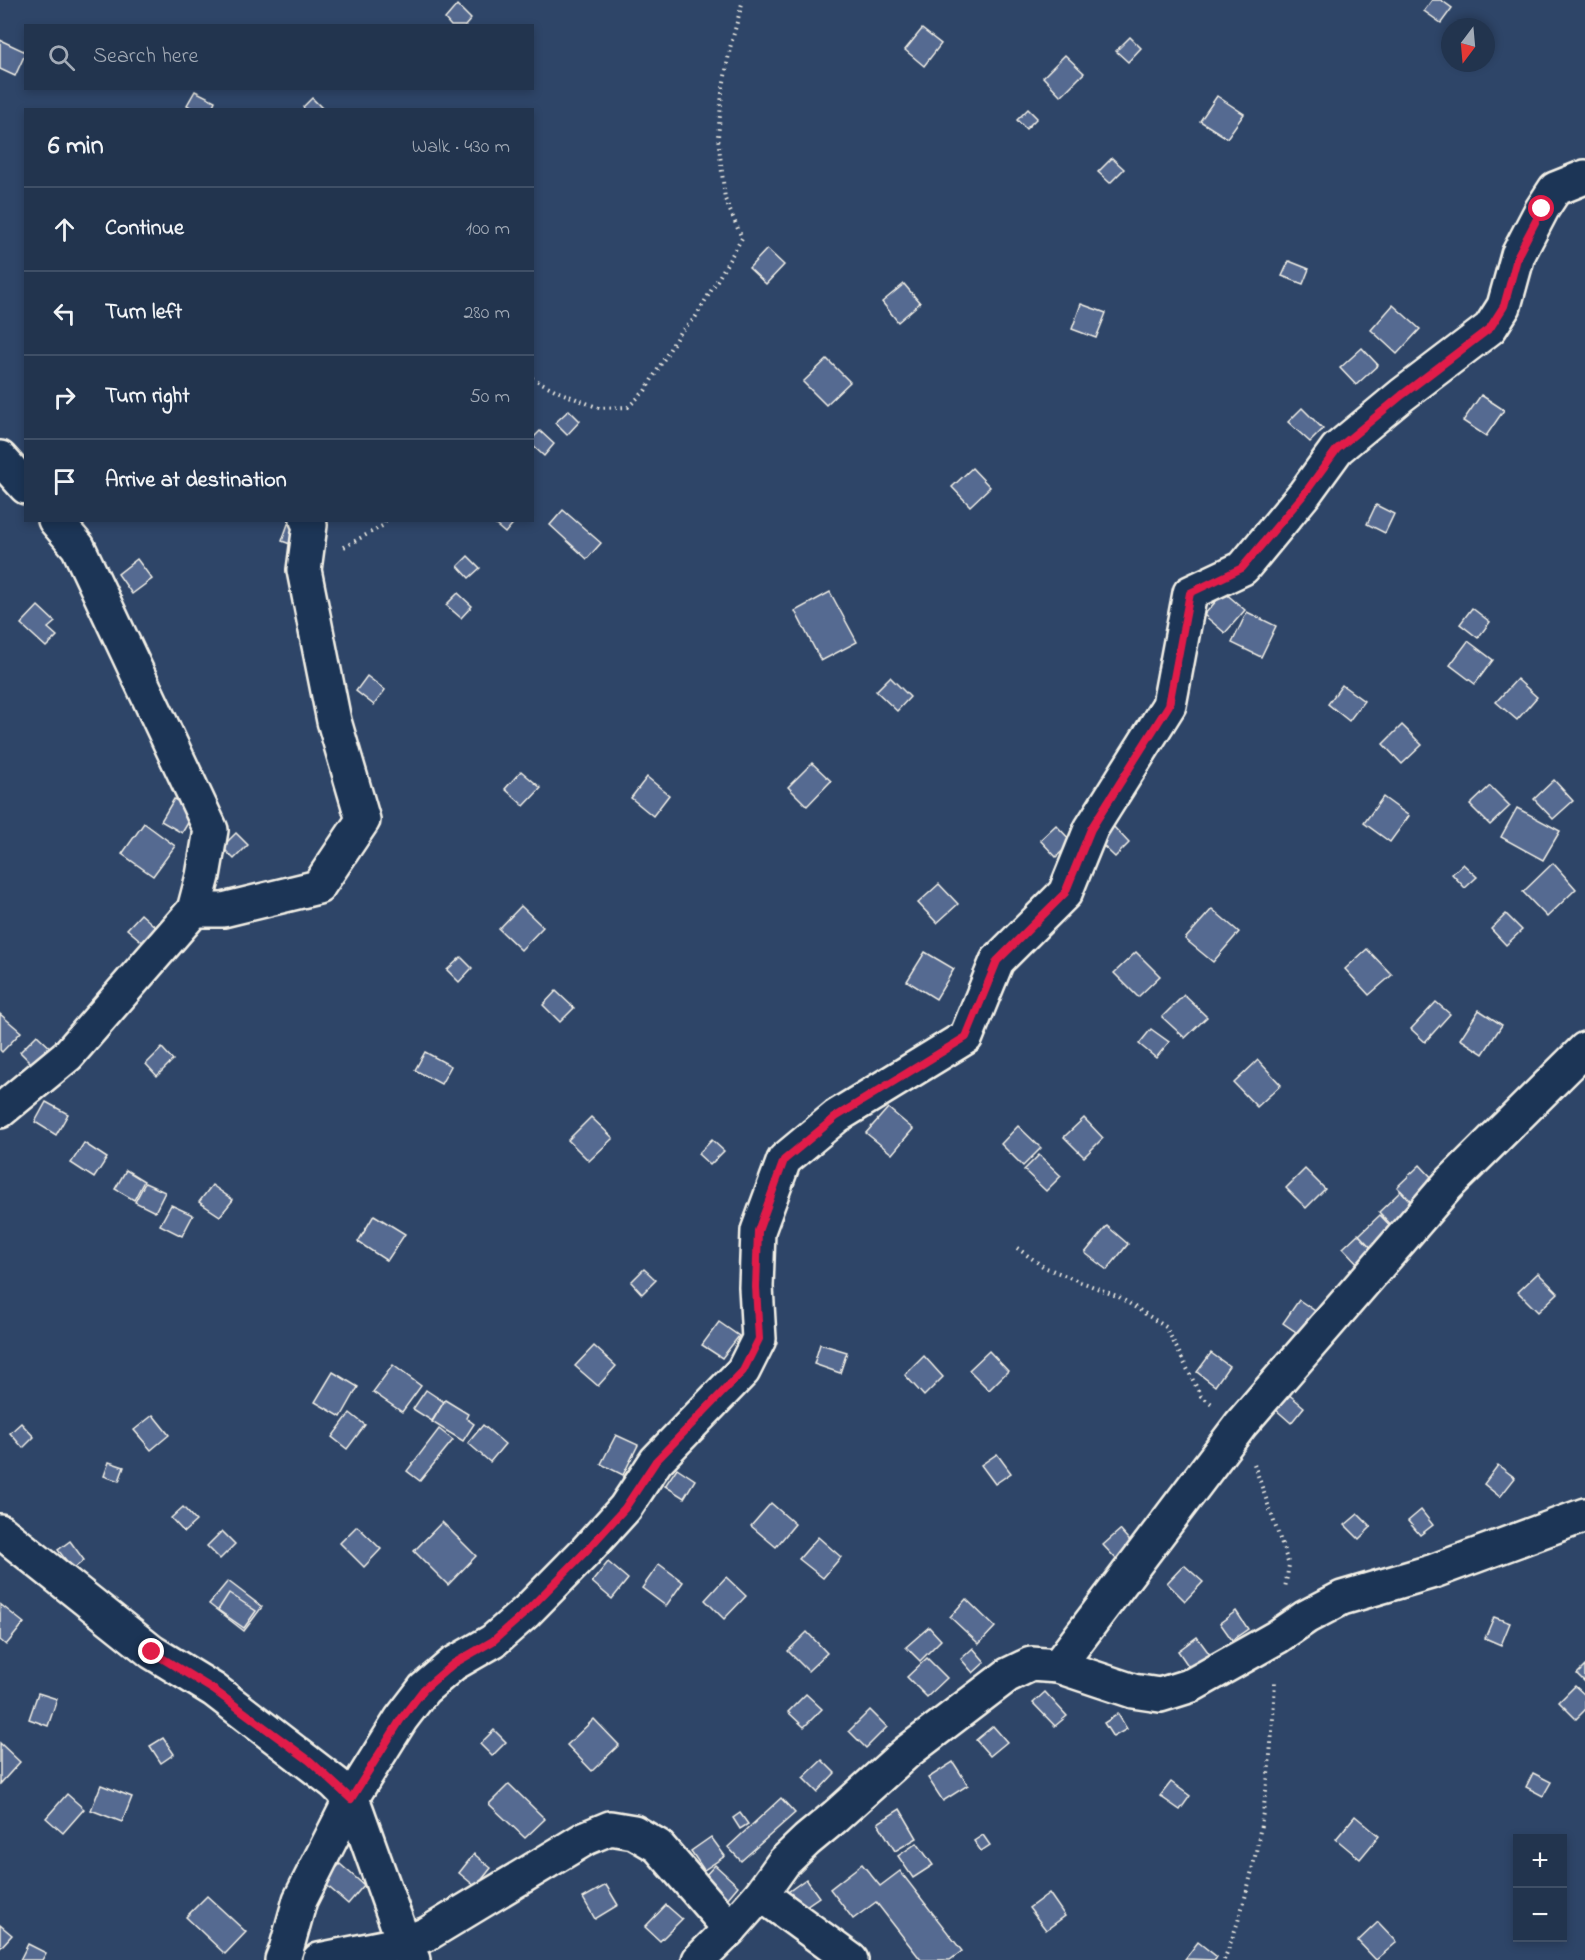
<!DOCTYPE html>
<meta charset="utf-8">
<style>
body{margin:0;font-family:"Indie Flower",sans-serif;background:#2e3f58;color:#f1f3f6}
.controls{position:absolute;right:18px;bottom:18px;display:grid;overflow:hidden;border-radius:0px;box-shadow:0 3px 9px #0003}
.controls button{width:54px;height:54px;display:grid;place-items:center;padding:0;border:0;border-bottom:2px solid #3f4f66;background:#22344e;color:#f1f3f6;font:30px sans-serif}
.compass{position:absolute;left:1441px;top:18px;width:54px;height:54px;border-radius:50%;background:#22344e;box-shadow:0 3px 9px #0003;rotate:196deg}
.stop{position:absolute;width:18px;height:18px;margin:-14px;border:4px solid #e11d48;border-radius:50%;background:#fff}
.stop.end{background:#e11d48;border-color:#fff;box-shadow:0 2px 6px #0008}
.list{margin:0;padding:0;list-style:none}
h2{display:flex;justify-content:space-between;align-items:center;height:78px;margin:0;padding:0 24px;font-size:26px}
h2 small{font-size:20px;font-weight:400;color:#a2aab6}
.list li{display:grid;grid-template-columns:39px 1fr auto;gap:18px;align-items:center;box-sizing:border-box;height:84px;padding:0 24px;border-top:2px solid #3f4f66}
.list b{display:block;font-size:22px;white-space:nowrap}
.list em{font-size:20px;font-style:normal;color:#a2aab6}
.icon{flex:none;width:33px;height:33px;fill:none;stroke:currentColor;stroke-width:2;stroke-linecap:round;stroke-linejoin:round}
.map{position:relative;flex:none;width:1585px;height:1960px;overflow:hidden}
.search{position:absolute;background:#22344e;box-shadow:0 3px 9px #0003;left:24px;top:24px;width:510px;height:66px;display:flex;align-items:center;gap:15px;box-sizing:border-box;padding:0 21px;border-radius:0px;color:#a2aab6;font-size:22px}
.panel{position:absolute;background:#22344e;box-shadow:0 3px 9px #0003;left:24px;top:108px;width:510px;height:414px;border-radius:0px}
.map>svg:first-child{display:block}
</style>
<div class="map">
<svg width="1585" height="1960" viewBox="0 0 1585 1960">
<rect width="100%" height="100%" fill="#2e4568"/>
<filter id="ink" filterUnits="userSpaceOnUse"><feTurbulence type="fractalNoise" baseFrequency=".0167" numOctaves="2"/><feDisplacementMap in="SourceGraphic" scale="12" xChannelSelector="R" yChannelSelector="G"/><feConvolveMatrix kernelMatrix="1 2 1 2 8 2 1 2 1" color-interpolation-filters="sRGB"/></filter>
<g filter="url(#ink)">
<g fill="#556a91" stroke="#f4f1e8" stroke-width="1.5">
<polygon points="1432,0 1441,0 1452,8 1441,23 1424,11"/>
<polygon points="457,5 471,19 465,26 451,26 445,19"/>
<polygon points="922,29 941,44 924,66 905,50"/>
<polygon points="1130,37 1141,48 1128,62 1116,51"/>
<polygon points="0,40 26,52 15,76 0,69"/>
<polygon points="1065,55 1084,73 1061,96 1043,77"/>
<polygon points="195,91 215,101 211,110 195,110 187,105"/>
<polygon points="1217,96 1244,114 1227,138 1200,121"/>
<polygon points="312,98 324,110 305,110 303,107"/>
<polygon points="1028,109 1037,118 1026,129 1017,120"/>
<polygon points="1112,158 1124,169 1110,183 1098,172"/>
<polygon points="767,249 784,265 766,284 749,268"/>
<polygon points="1289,261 1309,269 1303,284 1282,276"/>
<polygon points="904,284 920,303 898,322 882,302"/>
<polygon points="1081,304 1106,313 1096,338 1072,329"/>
<polygon points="1393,305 1420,329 1397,354 1371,330"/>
<polygon points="1362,348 1378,365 1356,385 1340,368"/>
<polygon points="827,359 850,382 826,405 803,382"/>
<polygon points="1481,395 1504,410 1486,436 1463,421"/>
<polygon points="1302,408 1323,429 1310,442 1288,422"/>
<polygon points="569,410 580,421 567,435 555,423"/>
<polygon points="540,431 554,444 544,456 532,445 532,439"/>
<polygon points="972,468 990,487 970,506 952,487"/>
<polygon points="1376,505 1394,514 1385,533 1367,524"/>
<polygon points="563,510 601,543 587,559 550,525"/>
<polygon points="490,520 516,520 505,533"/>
<polygon points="288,524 307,530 301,548 282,541"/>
<polygon points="468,556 480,568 469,578 458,566"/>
<polygon points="137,559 152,579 132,594 118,574"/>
<polygon points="830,592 857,642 821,661 795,611"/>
<polygon points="1224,592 1245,610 1225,633 1204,615"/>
<polygon points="458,593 472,606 461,618 446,605"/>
<polygon points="38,606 55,622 48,628 57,636 46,647 21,624"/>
<polygon points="1472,608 1490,622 1478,638 1460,624"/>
<polygon points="1247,612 1276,626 1261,657 1232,643"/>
<polygon points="1468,641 1493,660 1475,684 1450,665"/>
<polygon points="367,676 385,690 374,705 356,691"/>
<polygon points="890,677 910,697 897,711 876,691"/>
<polygon points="1517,679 1537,697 1517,720 1496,702"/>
<polygon points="1342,685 1364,701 1349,721 1328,704"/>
<polygon points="1402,725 1422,745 1402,764 1383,744"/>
<polygon points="812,763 831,781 807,806 788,787"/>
<polygon points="521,771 541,788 524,806 505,789"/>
<polygon points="647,777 669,795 653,816 631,798"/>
<polygon points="1554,780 1573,801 1553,819 1534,799"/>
<polygon points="1490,786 1510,806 1490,825 1470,805"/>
<polygon points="1383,797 1409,816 1390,842 1364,823"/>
<polygon points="174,799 195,811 182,833 161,821"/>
<polygon points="1517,808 1560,831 1543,860 1501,837"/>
<polygon points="144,823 175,846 153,876 122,854"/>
<polygon points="1056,825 1072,842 1056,857 1040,840"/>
<polygon points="1112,825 1129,843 1115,857 1097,840"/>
<polygon points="236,833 248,845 234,859 222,847"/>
<polygon points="1553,863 1576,889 1547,917 1523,892"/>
<polygon points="1463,864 1477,877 1465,888 1452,874"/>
<polygon points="939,884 958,904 937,923 918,903"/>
<polygon points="521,906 543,927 521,950 499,929"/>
<polygon points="1212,909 1239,932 1213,962 1185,939"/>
<polygon points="141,914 159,930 146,945 127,929"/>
<polygon points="1506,914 1522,930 1506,945 1491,929"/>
<polygon points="1367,949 1392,975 1369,995 1345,969"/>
<polygon points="925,952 954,969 936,999 907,981"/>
<polygon points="1136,952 1160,976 1138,997 1114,973"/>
<polygon points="461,957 472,968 459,982 447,970"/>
<polygon points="556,991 574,1008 560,1022 543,1005"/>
<polygon points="1184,995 1207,1017 1185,1038 1162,1017"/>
<polygon points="1436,1002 1450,1014 1425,1042 1411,1029"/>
<polygon points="1479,1010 1502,1025 1483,1054 1460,1039"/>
<polygon points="0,1014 21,1032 2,1052 0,1050"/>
<polygon points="1151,1029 1169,1042 1156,1058 1139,1044"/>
<polygon points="37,1035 56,1053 39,1071 20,1052"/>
<polygon points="162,1048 173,1060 157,1076 146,1064"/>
<polygon points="425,1052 451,1066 441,1084 415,1070"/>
<polygon points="1258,1060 1281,1085 1257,1107 1234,1083"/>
<polygon points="46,1102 68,1114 56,1135 35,1122"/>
<polygon points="888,1108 913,1129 892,1154 866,1133"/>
<polygon points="591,1117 613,1138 589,1161 568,1140"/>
<polygon points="1084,1118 1103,1138 1084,1157 1064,1137"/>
<polygon points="1018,1126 1041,1148 1023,1166 1001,1144"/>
<polygon points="712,1140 724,1151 710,1165 698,1154"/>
<polygon points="84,1143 107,1158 94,1178 71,1163"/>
<polygon points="1039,1155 1061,1176 1046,1191 1024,1170"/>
<polygon points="1420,1165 1434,1180 1411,1201 1397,1187"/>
<polygon points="1305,1169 1325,1189 1306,1208 1286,1188"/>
<polygon points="126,1170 144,1181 134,1200 115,1189"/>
<polygon points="145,1183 165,1192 155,1212 135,1202"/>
<polygon points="212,1185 233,1200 220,1216 199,1202"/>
<polygon points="1401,1191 1417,1209 1396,1230 1379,1212"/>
<polygon points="171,1205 193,1215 182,1236 160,1225"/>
<polygon points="374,1215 405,1234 387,1261 358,1242"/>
<polygon points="1380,1215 1396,1232 1375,1252 1359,1235"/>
<polygon points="1107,1226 1128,1244 1107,1270 1085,1253"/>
<polygon points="1358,1234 1377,1254 1362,1268 1343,1248"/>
<polygon points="644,1269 656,1280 642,1294 631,1282"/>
<polygon points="1538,1273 1558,1293 1538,1312 1518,1292"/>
<polygon points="1299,1300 1324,1317 1308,1340 1283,1323"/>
<polygon points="719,1322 739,1336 722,1358 702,1345"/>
<polygon points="820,1344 847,1352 840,1373 814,1364"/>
<polygon points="594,1346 616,1366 598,1386 575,1366"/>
<polygon points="989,1351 1008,1371 989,1390 969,1370"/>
<polygon points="1211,1353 1229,1366 1215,1386 1197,1372"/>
<polygon points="924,1356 943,1377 924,1396 905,1375"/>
<polygon points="393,1365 421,1386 402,1412 373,1392"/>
<polygon points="333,1372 358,1387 341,1417 315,1402"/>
<polygon points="426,1390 444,1402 432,1421 413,1409"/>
<polygon points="1287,1393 1304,1407 1291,1423 1274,1408"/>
<polygon points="445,1400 468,1414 466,1418 474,1424 463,1441 432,1422"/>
<polygon points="350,1413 365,1425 347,1449 332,1437"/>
<polygon points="153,1415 169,1435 151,1450 134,1430"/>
<polygon points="21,1423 34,1437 23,1448 10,1433"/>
<polygon points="483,1425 505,1444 490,1462 468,1443"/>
<polygon points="439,1429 453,1440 420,1481 407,1471"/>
<polygon points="616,1435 638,1445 623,1475 601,1464"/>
<polygon points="997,1454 1011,1473 995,1484 981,1465"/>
<polygon points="109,1462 124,1467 119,1481 104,1476"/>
<polygon points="1498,1465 1515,1478 1500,1497 1484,1484"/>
<polygon points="677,1468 695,1480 684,1498 665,1486"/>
<polygon points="771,1503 795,1524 776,1547 751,1526"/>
<polygon points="183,1507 196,1521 184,1532 171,1518"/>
<polygon points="1421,1510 1433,1525 1420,1535 1408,1521"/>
<polygon points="1358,1514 1371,1527 1359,1539 1345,1525"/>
<polygon points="442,1522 476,1556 448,1585 414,1551"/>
<polygon points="357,1526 381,1549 364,1567 340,1543"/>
<polygon points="1120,1530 1135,1547 1118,1561 1103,1545"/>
<polygon points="222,1531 235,1544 220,1559 207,1546"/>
<polygon points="818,1537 841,1557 823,1578 799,1559"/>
<polygon points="70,1541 84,1560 73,1569 58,1550"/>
<polygon points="608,1562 628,1579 612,1599 592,1582"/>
<polygon points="659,1564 683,1582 666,1606 642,1588"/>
<polygon points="1184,1565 1203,1582 1185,1601 1167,1583"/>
<polygon points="726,1577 746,1596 724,1619 705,1600"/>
<polygon points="228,1581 262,1607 244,1631 209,1604"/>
<polygon points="229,1593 256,1611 244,1628 218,1610"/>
<polygon points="966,1599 995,1627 979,1644 950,1617"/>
<polygon points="0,1604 24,1623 6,1645 0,1640"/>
<polygon points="1236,1611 1248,1629 1232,1640 1220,1623"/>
<polygon points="1494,1617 1510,1623 1501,1645 1485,1638"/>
<polygon points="929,1627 941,1640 920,1661 906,1647"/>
<polygon points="807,1632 827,1653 808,1671 788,1651"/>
<polygon points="1197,1637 1211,1656 1191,1670 1178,1651"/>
<polygon points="973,1648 985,1662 973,1673 961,1659"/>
<polygon points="927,1658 947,1678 927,1697 907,1677"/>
<polygon points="1585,1666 1585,1682 1577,1674"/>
<polygon points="1575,1686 1585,1695 1585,1710 1576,1719 1559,1702"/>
<polygon points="1045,1692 1067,1716 1055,1726 1033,1703"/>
<polygon points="38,1693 57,1699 48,1726 29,1719"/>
<polygon points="806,1694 822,1709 804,1727 788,1712"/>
<polygon points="870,1710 887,1727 866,1748 849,1731"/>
<polygon points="1118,1714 1127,1729 1113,1737 1104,1723"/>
<polygon points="594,1719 619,1745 592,1771 567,1745"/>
<polygon points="993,1726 1007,1742 990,1756 976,1740"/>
<polygon points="494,1730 506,1742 492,1756 480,1744"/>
<polygon points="163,1738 174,1754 161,1763 150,1746"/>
<polygon points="0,1743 20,1762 0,1784"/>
<polygon points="822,1760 835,1773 817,1792 803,1778"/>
<polygon points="953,1762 968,1785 943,1801 928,1778"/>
<polygon points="1533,1773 1551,1782 1543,1796 1526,1787"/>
<polygon points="1171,1782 1190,1796 1180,1810 1160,1796"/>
<polygon points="509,1784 545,1819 525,1838 489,1804"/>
<polygon points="101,1785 132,1797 122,1822 91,1810"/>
<polygon points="67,1794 84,1809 63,1833 46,1818"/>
<polygon points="781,1798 795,1813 741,1861 728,1847"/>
<polygon points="900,1809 917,1838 895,1851 878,1823"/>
<polygon points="740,1813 748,1824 740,1829 733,1818"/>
<polygon points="1355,1816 1379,1836 1360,1859 1336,1839"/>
<polygon points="983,1835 990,1845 981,1851 974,1841"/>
<polygon points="711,1837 725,1856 704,1870 691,1851"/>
<polygon points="917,1843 933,1865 913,1878 898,1856"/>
<polygon points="474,1854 491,1868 476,1887 459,1873"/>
<polygon points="340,1864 364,1885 348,1904 323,1882"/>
<polygon points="862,1864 880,1886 900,1871 962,1951 950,1960 921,1960 876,1902 853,1919 830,1889"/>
<polygon points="715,1865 738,1886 728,1898 704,1877"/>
<polygon points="806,1879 819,1897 800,1910 788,1892"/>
<polygon points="606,1885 618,1905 595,1919 583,1898"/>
<polygon points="1049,1893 1065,1916 1046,1930 1029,1908"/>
<polygon points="207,1896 246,1932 225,1954 186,1917"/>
<polygon points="666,1905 682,1919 660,1941 645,1927"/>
<polygon points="1378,1922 1397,1942 1376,1960 1358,1941"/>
<polygon points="0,1925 12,1935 0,1948"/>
<polygon points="1198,1942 1217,1957 1215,1960 1185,1959"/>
<polygon points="28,1944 46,1953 42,1960 20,1960"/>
</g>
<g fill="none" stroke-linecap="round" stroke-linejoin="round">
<g stroke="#f4f1e8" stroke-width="38">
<g id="minor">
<polyline points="0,458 26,487"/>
<polyline points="55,520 78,547 211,830 203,876 194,910"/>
<polyline points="0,1111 68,1055 194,910 223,910 318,887 363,820 334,721 304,570 310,525 307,520"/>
<polyline points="0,1531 152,1652 214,1690 335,1783 351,1799 356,1809 404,1943 413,1960"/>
<polyline points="1058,1666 1241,1424 1448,1185 1585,1049"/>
<polyline points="761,1894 851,1960"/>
<polyline points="282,1960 286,1950 300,1900 351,1799 401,1719 424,1689 453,1664 493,1641 526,1612 586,1551 625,1508 656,1461 743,1371 759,1339 756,1287 758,1231 784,1160 837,1116 966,1037 997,961 1065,893 1091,829 1169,705 1190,593 1243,568 1305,493 1337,449 1402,395 1490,328 1504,306 1518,255 1542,209 1555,189 1585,177"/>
<polyline points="319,1960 404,1943 427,1934 586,1838 610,1828 634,1832 658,1846 730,1929"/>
<polyline points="699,1960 730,1929 761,1894 784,1862 807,1840 836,1816 907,1752 1008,1675 1031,1664 1058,1666 1133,1691 1160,1695 1192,1685 1277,1637 1306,1617 1342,1598 1434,1571 1585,1515"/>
</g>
</g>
<g stroke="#f4f1e8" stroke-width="4" stroke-dasharray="1.5 4.5" stroke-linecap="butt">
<polyline points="532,378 559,392 599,408 628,407 645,391 680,332 695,318 742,238 725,199 718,137 722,93 730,48 743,0"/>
<polyline points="344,547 384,525 385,520"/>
<polyline points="1017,1248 1044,1267 1119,1297 1166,1327 1201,1396 1212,1404"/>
<polyline points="1254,1464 1289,1565 1285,1588"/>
<path d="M1224,1960C1260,1871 1271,1774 1275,1679"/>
</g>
<use href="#minor" stroke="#1d3557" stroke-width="33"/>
</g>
</g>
<g fill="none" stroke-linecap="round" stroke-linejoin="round" filter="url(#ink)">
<polyline stroke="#e11d48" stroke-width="8" points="152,1652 214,1690 310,1761 351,1799 401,1719 424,1689 453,1664 493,1641 526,1612 586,1551 625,1508 656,1461 743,1371 759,1339 756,1287 758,1231 784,1160 837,1116 966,1037 997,961 1065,893 1091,829 1169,705 1190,593 1242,568 1305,493 1337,449 1402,395 1490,328 1504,306 1518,255 1542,209"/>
</g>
</svg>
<div class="controls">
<button>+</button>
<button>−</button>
</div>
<svg class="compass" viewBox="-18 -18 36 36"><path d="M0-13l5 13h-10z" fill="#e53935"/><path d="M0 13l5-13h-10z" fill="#a2aab6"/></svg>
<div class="stop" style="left:1542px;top:209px"></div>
<div class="stop end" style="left:152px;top:1652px"></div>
<div class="search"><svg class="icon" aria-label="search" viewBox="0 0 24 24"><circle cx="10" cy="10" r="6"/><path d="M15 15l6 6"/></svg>Search here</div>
<section class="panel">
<h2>6 min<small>Walk · 430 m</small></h2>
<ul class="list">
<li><svg class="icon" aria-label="ahead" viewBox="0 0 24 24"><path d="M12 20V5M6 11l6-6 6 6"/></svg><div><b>Continue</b></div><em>100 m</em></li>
<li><svg class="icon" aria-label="left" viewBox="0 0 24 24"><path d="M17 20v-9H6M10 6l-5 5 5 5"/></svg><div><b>Turn left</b></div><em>280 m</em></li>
<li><svg class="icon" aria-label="right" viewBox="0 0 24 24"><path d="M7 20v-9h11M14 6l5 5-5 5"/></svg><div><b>Turn right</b></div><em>50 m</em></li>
<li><svg class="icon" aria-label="arrive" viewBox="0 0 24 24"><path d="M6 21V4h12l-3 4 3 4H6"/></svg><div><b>Arrive at destination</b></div></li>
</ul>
</section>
</div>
